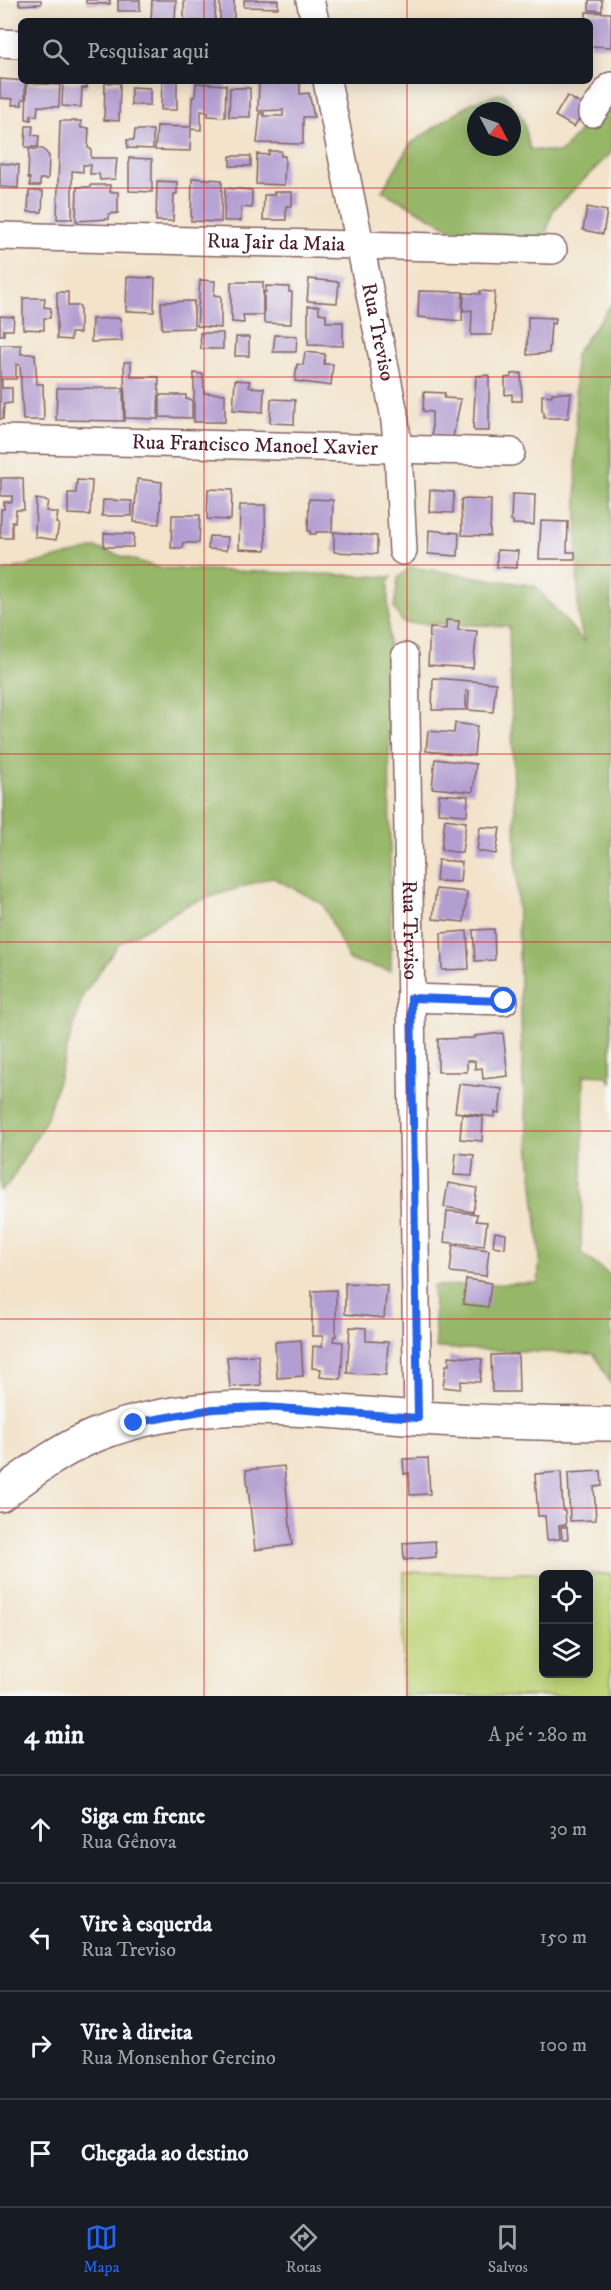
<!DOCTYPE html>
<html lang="pt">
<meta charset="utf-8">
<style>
body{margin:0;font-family:"IM FELL DW Pica",serif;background:#20242c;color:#f1f3f6}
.controls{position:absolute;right:18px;bottom:18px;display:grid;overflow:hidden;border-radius:9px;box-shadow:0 3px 15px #0003}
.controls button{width:54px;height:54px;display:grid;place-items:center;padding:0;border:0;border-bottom:2px solid #363941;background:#171b24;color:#f1f3f6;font:30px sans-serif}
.compass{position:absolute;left:467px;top:102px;width:54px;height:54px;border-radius:50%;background:#171b24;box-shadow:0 3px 15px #0003;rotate:131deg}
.stop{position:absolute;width:18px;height:18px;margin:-14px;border:4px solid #2563eb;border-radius:50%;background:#fff}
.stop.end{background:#2563eb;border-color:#fff;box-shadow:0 2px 6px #0008}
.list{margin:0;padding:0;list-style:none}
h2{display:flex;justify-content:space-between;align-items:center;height:78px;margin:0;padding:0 24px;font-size:26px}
h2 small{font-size:20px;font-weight:400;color:#9ea1a6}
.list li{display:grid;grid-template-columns:39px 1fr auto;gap:18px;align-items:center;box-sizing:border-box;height:108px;padding:0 24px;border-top:2px solid #363941}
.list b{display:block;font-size:22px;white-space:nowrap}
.list p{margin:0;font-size:20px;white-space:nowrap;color:#9ea1a6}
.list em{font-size:20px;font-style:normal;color:#9ea1a6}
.icon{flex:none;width:33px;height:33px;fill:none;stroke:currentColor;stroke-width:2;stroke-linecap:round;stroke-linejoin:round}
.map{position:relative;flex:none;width:611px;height:1696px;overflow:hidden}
.search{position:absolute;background:#171b24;box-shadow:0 3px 15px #0003;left:18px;right:18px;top:18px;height:66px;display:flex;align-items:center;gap:15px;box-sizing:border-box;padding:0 21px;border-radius:9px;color:#9ea1a6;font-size:22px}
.sheet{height:510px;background:#171b24}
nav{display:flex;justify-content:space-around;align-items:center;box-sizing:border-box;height:84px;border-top:2px solid #363941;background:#171b24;font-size:16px;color:#9ea1a6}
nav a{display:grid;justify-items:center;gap:3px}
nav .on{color:#2563eb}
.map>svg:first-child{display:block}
</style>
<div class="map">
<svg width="611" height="1696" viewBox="0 0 611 1696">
<rect width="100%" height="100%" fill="#f6f6f2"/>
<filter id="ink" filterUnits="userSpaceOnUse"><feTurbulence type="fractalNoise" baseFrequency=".0167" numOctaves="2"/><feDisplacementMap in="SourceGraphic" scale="12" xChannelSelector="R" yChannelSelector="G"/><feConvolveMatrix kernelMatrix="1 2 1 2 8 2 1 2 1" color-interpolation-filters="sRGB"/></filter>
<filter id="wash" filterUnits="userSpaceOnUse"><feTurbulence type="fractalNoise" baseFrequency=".008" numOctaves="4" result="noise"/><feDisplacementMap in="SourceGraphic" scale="24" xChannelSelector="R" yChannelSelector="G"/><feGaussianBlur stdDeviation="1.35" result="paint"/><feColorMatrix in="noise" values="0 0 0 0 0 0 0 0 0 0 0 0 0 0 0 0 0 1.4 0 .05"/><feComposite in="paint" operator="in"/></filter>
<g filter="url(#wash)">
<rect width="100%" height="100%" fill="#f2e3ca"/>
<path fill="#bed478" stroke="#847a52" stroke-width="1.5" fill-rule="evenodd" d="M404,1572L611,1574V1696H402ZM544,1574H588V1674H544Z"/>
<g fill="#96b668" stroke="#706a4a" stroke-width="1.5" fill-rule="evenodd">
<path d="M611,92V153L553,210L544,241L450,228L382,191L410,144L471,103L503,93L523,119L530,149L560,153L595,114ZM476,111H512V147H476Z"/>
<polygon points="611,305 611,1082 607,1076 584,1075 581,1253 611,1276 611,1384 594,1354 436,1348 433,1286 538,1283 540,1254 523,1084 509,626 403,623 394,608 398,578 410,567 535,586 584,642 578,617 575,354"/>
<polygon points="96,548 159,568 392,577 388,582 391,971 349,960 323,904 272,877 189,904 119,944 83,995 46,1120 8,1185 0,1191 0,572"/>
</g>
<g id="blocks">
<g fill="#b39ed1">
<polygon points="19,0 41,0 41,4 19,5"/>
<polygon points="86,0 110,0 110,4 86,3"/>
<rect x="118" y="0" width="22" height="11"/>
<polygon points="152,0 176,0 175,21 151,21"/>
<polygon points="184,0 216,0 215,21 184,21"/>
<rect x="220" y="0" width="14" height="21"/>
<polygon points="244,0 278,0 278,8 244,7"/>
<polygon points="589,0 602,0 602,11 589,10"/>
<polygon points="586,12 611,13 611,47 590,46 590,21 586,21"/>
<polygon points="0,79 25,81 25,99 22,99 22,105 12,105 13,99 0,98"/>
<polygon points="80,81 87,81 87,88 82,88 81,107 62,106 63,83 80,83"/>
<polygon points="162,81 177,81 177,110 161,110"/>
<polygon points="259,81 300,81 300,94 309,93 314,117 303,117 303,144 257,143 260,113 264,113 264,116 283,116 283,110 258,111"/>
<polygon points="27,83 60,85 59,107 38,106 37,116 31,115 31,120 26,119"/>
<polygon points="105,83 120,83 119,121 104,120"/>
<polygon points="196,83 226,85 225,117 208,116 208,112 201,111 201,130 191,129 190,151 155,150 157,126 191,127 192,97 195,97"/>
<polygon points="131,87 150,88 150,105 131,105"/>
<polygon points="230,88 250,88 250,117 229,117"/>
<polygon points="567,96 586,107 574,127 555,116"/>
<polygon points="60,121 81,121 81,128 89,128 88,148 91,149 91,158 117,158 115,179 100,180 99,174 90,174 91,165 83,165 83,172 72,171 72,219 57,219"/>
<polygon points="26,126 33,126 32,135 39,136 38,147 25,147"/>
<polygon points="135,130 153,130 153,149 128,148 127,140 134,140"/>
<polygon points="29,149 43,149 49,156 48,179 40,179 40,186 30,186 30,178 28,178"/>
<polygon points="269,151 281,151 281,156 285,156 284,185 256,184 257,154 269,155"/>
<rect x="230" y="156" width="21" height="10"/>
<polygon points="129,158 152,159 152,192 129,191"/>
<polygon points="0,163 19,165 18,188 0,187"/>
<polygon points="192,178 222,180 221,222 191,221"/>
<polygon points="157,181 177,182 177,194 174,194 173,221 156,221"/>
<polygon points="90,185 110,185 110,192 118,192 118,213 109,214 109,219 76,221 77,187 90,187"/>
<polygon points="225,188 252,190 252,208 241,207 241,221 224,221"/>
<polygon points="29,191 43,191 42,212 28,212"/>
<polygon points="274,192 292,192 292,206 286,206 286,220 263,220 264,195 274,195"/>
<polygon points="587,207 607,211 603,234 583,230"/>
<polygon points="127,277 155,278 154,312 126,311"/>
<polygon points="309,279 339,282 337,303 307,301"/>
<polygon points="200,280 215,281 214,295 221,296 221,328 197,326"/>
<polygon points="231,282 263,282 263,315 243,315 244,323 232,322 232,315 231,314"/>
<polygon points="266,286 289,287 289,292 292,292 291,324 264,323 264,292 266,292"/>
<polygon points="419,291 463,292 462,321 418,317"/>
<polygon points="480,291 495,292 492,335 471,335 472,310 463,311 464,293 480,294"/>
<polygon points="57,292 68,292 68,306 80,306 80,333 71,333 71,340 57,339"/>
<polygon points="23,298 45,298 44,307 51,308 50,318 44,318 44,330 23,329"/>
<polygon points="194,301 194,328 162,329 161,302"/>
<polygon points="308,306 319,306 319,313 326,314 326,322 343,322 343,346 308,345"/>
<polygon points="0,316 14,317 13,330 4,330 4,335 0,335"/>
<polygon points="528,317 556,318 555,324 551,323 549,353 527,355"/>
<polygon points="120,318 122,341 91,342 92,319"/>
<polygon points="200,333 223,333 223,349 201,349"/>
<polygon points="275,335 297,336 296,352 273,352"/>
<polygon points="236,337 249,337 249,356 235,356"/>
<polygon points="0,345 21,345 21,354 35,354 37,384 43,384 44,420 23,420 20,365 16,364 16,379 0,379"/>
<polygon points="305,352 325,354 324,364 333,364 331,386 295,381 297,364 303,365"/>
<polygon points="124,362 131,362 131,377 159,377 158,419 125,418"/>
<polygon points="194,373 203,374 204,393 225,394 225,422 194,422"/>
<polygon points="521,373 522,401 512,401 512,394 505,395 505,378 511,377 511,374"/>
<polygon points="489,375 489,431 475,431 473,429 476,376"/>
<polygon points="0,380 2,381 2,388 12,388 12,403 4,404 3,419 0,419"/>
<polygon points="235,380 250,381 249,387 264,388 263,412 233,410"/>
<polygon points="57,388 123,388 124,421 56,420"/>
<polygon points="424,392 445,393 444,398 461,399 453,437 432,436 432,412 423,411"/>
<polygon points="552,393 571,393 568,418 544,418 544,412 542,411 542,395 552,396"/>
<polygon points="160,395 186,395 186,399 192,400 192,418 160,417"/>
<polygon points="271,399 295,400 294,424 270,423"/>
<polygon points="1,478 23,478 24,510 16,510 15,522 12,522 12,538 0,538 1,509 4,509 4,502 12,502 12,496 1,496"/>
<polygon points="137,479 162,482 159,524 134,522"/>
<polygon points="77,480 92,481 90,515 68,514 68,493 76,493"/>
<polygon points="208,489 232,490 231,520 207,519"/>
<polygon points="430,490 454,492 453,513 429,512"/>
<polygon points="512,494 535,495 534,525 513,524 513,521 511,521"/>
<polygon points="36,499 48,501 46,511 58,513 56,523 59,524 56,540 35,537"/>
<polygon points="309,499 333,500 332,532 316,532 316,534 310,534 310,531 308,531"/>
<polygon points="461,499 491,500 490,536 462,535"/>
<polygon points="103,500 132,501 132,516 102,516"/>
<polygon points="240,505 265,505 266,550 239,549"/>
<polygon points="172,515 200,515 199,543 183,543 183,548 171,548"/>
<polygon points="541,521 568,522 567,552 575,552 575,559 539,559"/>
<polygon points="429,530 459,533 458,556 428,554"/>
<polygon points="334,532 377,536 377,554 334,552"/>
<polygon points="104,533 134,534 133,547 104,547"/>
<polygon points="209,536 228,537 227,550 208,549"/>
<polygon points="497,550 518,551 517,568 497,567"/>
<polygon points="446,620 459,621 458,630 477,631 473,668 428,665 430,628 446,629"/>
<polygon points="433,678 496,683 493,712 468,710 469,691 466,691 466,710 432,710"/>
<polygon points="455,723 477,726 474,756 426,751 428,731 454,733"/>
<polygon points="435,759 476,764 473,792 432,788"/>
<polygon points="439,794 468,796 467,815 438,813"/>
<polygon points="445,819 466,822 462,853 441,850"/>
<polygon points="480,827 500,828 496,854 477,851"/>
<polygon points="438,860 462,862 460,882 436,881"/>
<polygon points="436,889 467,892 464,922 433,919"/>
<polygon points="494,929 495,960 475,961 473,930"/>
<polygon points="467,931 469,969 442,970 441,933"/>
<polygon points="503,1033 508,1076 483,1079 482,1068 475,1069 475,1061 467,1061 467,1072 438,1072 438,1039 475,1038 475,1036"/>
<polygon points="459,1084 502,1089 499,1113 495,1112 495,1117 455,1112"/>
<polygon points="462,1114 483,1117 482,1141 460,1139"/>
<polygon points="456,1153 474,1155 472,1176 454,1175"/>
<polygon points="448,1183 477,1188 473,1212 444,1207"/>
<polygon points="447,1211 477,1214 476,1221 487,1222 484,1246 444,1242"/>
<polygon points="495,1232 506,1234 505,1248 493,1246"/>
<polygon points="453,1245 489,1250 486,1276 450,1272"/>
<polygon points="466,1279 491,1283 488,1307 463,1304"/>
<polygon points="345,1283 387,1285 384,1318 345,1314"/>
<polygon points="336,1290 336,1336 334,1336 333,1341 343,1342 341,1379 320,1377 321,1369 312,1368 313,1346 322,1347 323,1336 312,1336 312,1291"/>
<polygon points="350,1327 366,1328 366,1341 388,1342 386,1375 347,1373"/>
<polygon points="301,1340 303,1376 277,1378 275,1342"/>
<polygon points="518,1354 519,1392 492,1392 491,1355"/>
<polygon points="258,1355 261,1385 230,1387 227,1357"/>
<polygon points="449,1356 482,1359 480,1382 461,1381 460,1389 443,1387 446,1365 449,1365"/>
<polygon points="428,1458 430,1494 410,1495 409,1473 404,1474 403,1459"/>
<polygon points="284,1466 292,1545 255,1550 246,1470"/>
<polygon points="601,1471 602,1486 594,1487 596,1520 570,1521 568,1473"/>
<polygon points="561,1472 563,1511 565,1511 566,1525 559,1525 560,1539 547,1540 545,1516 538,1516 535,1474"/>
<polygon points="561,1527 567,1527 568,1539 562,1539"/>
<polygon points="435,1541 436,1557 404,1560 403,1543"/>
</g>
</g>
</g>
<g filter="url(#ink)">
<use href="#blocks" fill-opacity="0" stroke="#856463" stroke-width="1.5"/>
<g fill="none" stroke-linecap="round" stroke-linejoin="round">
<g stroke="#856463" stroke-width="30">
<g id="minor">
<polyline points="310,0 315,21"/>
<polyline points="0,43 21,44"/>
<path id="s1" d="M327,81L394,413L398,449L403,551"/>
<polyline points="592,113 611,86"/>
<path id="s2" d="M0,236L553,250"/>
<path id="s3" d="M0,439L511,452"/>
<path id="s4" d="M405,657L418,1418"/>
<polyline points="411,998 504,1001"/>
</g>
</g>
<g stroke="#856463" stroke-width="36">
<path id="major" d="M0,1495C30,1473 61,1449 96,1435C200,1393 312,1411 420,1418C484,1422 547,1424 611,1424"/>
</g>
<use href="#minor" stroke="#fff" stroke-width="27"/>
<use href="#major" stroke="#fff" stroke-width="33"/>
</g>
</g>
<g fill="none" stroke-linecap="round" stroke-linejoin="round" filter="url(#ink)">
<polyline stroke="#2563eb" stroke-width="8" points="134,1423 213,1409 265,1407 418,1418 411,998 504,1001"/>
</g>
<path fill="none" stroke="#d62828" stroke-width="1.5" stroke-opacity="0.55" d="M204,0V21M407,0V21M204,81V1696M407,81V1696M0,188H611M0,377H611M0,565H611M0,754H611M0,942H611M0,1131H611M0,1319H611M0,1508H611"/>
<g text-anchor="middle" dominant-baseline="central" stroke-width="6" stroke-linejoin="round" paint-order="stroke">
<g font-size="21" fill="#4a1f2b" stroke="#f6f6f2">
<text stroke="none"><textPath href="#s2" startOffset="276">Rua Jair da Maia</textPath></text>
<text stroke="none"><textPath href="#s1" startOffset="256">Rua Treviso</textPath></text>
<text stroke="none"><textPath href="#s3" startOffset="255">Rua Francisco Manoel Xavier</textPath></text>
<text stroke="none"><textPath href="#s4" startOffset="273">Rua Treviso</textPath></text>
</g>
</g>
</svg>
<div class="controls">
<button><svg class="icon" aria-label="locate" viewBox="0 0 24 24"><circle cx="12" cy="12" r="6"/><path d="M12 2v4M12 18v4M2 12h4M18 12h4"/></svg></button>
<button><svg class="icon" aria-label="layers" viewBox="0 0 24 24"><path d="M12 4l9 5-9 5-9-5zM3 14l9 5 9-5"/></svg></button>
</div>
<svg class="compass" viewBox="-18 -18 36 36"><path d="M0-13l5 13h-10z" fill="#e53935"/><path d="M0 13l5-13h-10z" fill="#9ea1a6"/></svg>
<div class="stop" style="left:504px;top:1001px"></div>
<div class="stop end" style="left:134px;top:1423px"></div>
<div class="search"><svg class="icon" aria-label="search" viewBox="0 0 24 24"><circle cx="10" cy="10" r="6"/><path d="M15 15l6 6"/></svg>Pesquisar aqui</div>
</div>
<section class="sheet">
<h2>4 min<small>A pé · 280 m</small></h2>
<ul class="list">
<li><svg class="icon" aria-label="ahead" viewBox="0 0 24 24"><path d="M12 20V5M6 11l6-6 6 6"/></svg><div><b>Siga em frente</b><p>Rua Gênova</p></div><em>30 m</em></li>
<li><svg class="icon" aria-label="left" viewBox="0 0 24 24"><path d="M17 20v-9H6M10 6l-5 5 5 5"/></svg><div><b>Vire à esquerda</b><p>Rua Treviso</p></div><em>150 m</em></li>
<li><svg class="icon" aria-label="right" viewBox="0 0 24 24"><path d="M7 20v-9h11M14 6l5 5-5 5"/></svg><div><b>Vire à direita</b><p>Rua Monsenhor Gercino</p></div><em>100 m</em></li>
<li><svg class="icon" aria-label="arrive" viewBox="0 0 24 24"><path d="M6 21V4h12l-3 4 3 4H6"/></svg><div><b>Chegada ao destino</b></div></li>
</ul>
</section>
<nav>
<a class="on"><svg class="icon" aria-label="map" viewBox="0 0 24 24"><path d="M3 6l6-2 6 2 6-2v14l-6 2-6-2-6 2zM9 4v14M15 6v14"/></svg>Mapa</a>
<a><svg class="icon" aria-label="directions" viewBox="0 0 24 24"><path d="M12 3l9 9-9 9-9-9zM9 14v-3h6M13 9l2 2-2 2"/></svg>Rotas</a>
<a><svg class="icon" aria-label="saved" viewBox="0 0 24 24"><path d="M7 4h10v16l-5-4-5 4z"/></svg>Salvos</a>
</nav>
